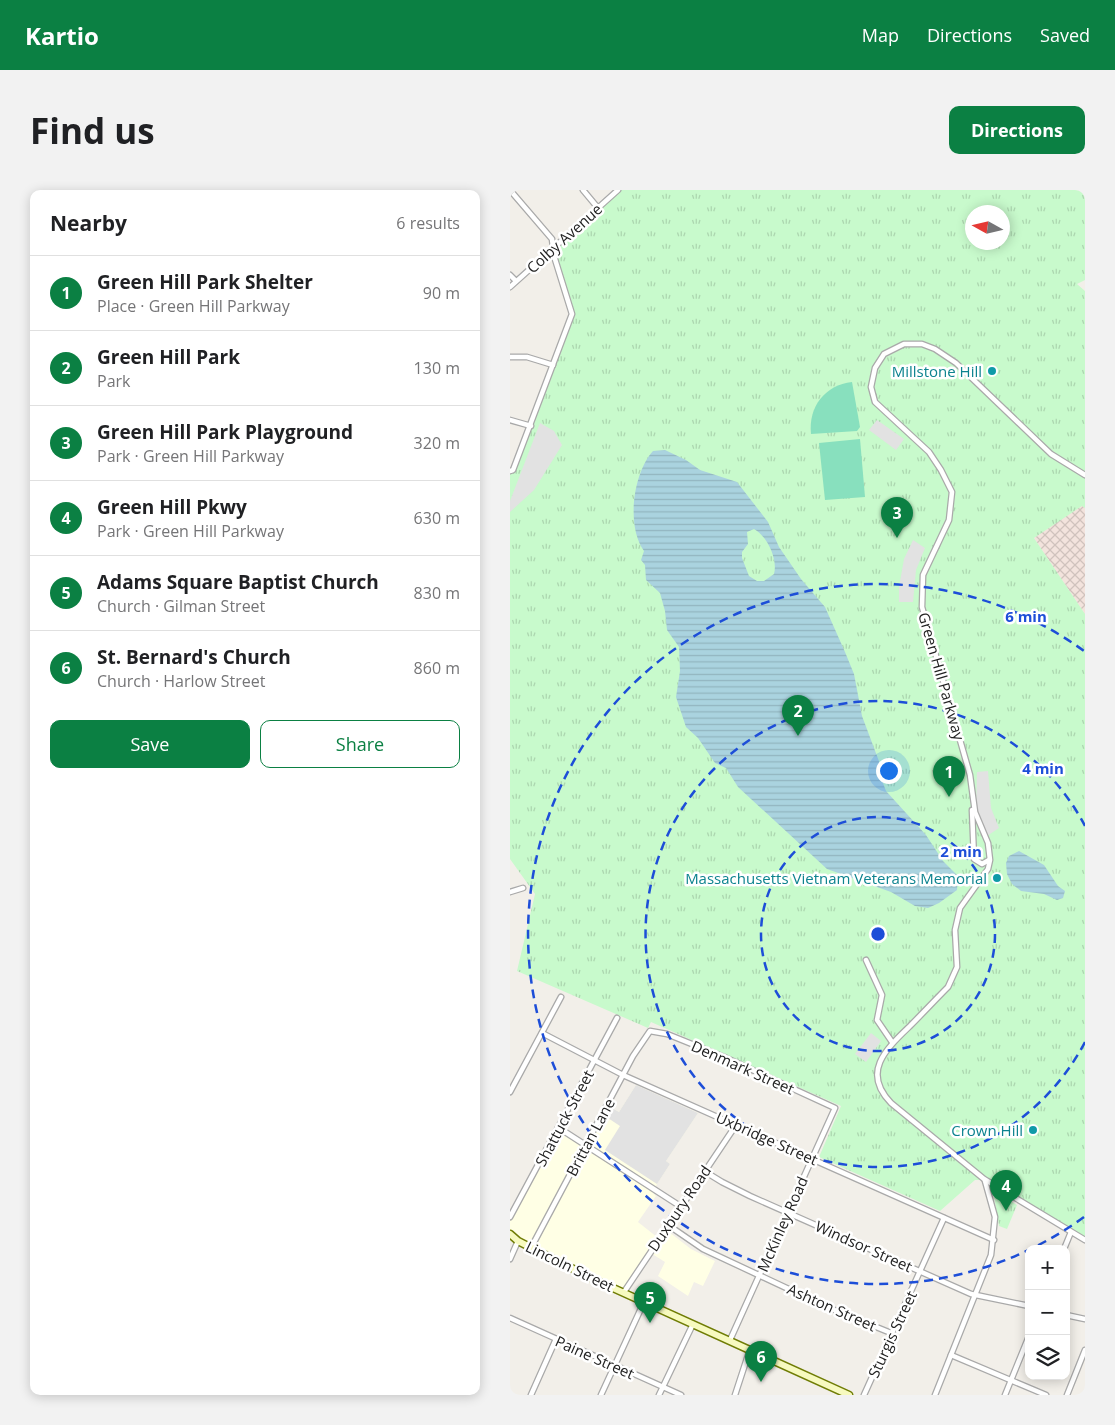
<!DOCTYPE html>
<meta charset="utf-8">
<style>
body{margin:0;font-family:"Open Sans",sans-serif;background:#f2f2f2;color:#202124}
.controls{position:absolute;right:15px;bottom:15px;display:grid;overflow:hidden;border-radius:10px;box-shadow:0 2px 12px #0003}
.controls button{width:45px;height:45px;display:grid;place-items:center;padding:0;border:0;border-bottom:1px solid #e0e0e0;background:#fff;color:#202124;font:25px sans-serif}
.compass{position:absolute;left:455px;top:15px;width:45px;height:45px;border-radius:50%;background:#fff;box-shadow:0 2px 12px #0003;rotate:278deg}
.you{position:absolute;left:378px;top:580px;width:18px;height:18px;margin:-12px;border:4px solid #fff;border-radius:50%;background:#1a73e8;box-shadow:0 0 0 8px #1a73e833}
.badge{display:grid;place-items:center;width:32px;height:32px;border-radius:50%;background:#0b8043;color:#fff;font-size:16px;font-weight:700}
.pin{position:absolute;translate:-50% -41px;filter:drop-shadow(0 1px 2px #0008)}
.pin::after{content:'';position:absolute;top:26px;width:18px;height:15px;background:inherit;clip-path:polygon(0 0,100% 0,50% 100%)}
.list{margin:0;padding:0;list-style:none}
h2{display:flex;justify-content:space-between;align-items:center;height:65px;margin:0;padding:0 20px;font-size:21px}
h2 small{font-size:16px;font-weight:400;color:#757577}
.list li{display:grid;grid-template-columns:32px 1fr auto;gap:15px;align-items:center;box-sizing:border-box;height:75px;padding:0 20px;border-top:1px solid #e0e0e0}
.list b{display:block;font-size:19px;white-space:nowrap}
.list p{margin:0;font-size:16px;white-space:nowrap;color:#757577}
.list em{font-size:16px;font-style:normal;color:#757577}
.actions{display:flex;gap:10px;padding:15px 20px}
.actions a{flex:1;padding:11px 0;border:1px solid #0b8043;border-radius:10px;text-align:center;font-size:18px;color:#0b8043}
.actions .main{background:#0b8043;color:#fff}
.icon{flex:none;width:28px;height:28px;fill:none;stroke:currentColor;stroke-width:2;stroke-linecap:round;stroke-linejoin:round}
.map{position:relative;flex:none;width:575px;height:1205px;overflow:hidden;border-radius:10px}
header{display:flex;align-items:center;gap:30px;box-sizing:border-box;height:70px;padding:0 25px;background:#0b8043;color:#fff}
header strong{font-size:24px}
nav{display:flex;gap:28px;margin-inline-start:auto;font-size:18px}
.intro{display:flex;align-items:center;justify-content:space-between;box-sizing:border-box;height:120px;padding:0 30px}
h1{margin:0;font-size:35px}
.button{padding:12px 22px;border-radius:10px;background:#0b8043;color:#fff;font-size:18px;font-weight:700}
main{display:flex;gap:30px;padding:0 30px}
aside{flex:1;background:#fff;border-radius:10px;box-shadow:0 2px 12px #0003}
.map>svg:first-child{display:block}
</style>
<header>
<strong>Kartio</strong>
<nav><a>Map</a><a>Directions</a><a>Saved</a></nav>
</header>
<div class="intro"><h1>Find us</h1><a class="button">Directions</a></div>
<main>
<aside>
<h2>Nearby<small>6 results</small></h2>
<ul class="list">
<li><span class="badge">1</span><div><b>Green Hill Park Shelter</b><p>Place · Green Hill Parkway</p></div><em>90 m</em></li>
<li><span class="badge">2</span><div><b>Green Hill Park</b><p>Park</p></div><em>130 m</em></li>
<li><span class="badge">3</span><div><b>Green Hill Park Playground</b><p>Park · Green Hill Parkway</p></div><em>320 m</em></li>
<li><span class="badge">4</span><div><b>Green Hill Pkwy</b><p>Park · Green Hill Parkway</p></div><em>630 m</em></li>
<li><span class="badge">5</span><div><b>Adams Square Baptist Church</b><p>Church · Gilman Street</p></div><em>830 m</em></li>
<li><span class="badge">6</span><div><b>St. Bernard's Church</b><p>Church · Harlow Street</p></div><em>860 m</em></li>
</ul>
<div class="actions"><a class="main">Save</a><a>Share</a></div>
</aside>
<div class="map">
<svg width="575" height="1205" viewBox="0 0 575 1205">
<defs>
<pattern id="military-cross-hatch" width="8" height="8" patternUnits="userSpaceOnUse" patternTransform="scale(1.25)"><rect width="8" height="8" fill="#f3e3dd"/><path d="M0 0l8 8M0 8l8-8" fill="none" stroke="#d0c2bd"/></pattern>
<pattern id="park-tufts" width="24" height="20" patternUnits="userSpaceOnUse" patternTransform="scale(1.25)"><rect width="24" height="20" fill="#c8facc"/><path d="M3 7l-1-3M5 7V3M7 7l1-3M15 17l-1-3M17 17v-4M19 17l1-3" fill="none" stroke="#acd6af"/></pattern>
<pattern id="water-rules" width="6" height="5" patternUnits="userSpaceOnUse" patternTransform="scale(1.25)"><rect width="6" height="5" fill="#aad3df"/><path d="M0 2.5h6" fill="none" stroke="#92b5bf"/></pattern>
</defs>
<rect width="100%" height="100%" fill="#f2efe9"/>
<polygon fill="#ffffe5" points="126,895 188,923 156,971 160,974 147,994 143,1003 146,1006 128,1032 152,1051 159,1042 181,1059 205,1071 193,1096 184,1092 178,1106 148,1086 155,1072 139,1062 114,1102 0,1044 0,1027 49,938 76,953 96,915 109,922"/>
<polygon fill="url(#military-cross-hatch)" points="572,315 575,318 575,424 524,348"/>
<g fill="url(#park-tufts)" fill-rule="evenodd">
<path d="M108,0H575V90L567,94L575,101V318L572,316L524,348L575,424V1050L475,990H465L430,1021L309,967L331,916L141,832L138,838L7,781L25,704L0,669V281L3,280L62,124L44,66V57ZM462,22H492V52H462Z"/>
<polygon points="483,1000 507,1015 497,1039 489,1036"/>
</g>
<g fill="#88e0be">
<path d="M342,192L350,237L347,241L301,244C298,217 315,195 342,192Z"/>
<polygon points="350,249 355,307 315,310 309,253"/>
</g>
<g fill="#e2e2e2">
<polygon points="367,230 394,249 386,260 359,240"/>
<polygon points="30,233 44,241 52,255 24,300 0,322 0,311"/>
<polygon points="403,350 415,358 406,380 403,412 389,412 389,397 394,369"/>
<polygon points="478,581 481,618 489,638 477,646 466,616 467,582"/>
<polygon points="361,843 371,851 356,872 345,864"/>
<polygon points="126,895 188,923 156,971 160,974 147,994 95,960 110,936 95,926 100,917 109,922"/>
</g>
<g fill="url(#water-rules)" fill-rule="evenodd">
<path d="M155,260L176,270L190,280L227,292L258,332L269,357L291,389L315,417L335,462L344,484L352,526L370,574L371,588L376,601L416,645L433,671L448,686L447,700L429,713L418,718L405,716L381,702L317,679L228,597L216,578L205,573L188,548L176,537L166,507L170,481L169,457L157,440L155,421L150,403L136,390L135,375L131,370L134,361C116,336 123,283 143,261ZM244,339C258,347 268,370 264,384L254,391H247L239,386L232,368V362L238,354L237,342Z"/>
<polygon points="509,661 534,675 548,696 555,701 553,708 547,710 534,704 511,701 502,694 497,684 496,673 499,666"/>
</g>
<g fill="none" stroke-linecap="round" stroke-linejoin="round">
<g stroke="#a9a9a9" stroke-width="7">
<g id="street">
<polyline points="0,0 42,49 44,66 62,124 3,280 0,281"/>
<polyline points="73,0 88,18"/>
<polyline points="0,85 6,91"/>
<polyline points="0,97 108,0"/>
<polyline points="0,167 17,167 43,175"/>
<polyline points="0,230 21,236"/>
<path d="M575,285L541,264L446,173L425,159L412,154H394L374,164L365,178L361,197L365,212L419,262L431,280L442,302L439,330L413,385L412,417L460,585L465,622L478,653L480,670L478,679L450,718L445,740L447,777L438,797C425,810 413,823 400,836C376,859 351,882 381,913L474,989L575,1050"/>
<polyline points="462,620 464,669 472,674 479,670"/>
<polyline points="0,702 13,698"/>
<polyline points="356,770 372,805 367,830 382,852"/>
<polyline points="32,843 113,885 484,1050"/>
<polyline points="0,902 51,807"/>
<polyline points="49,938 170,1016"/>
<polyline points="194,981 212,992 240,1006 461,1104 519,1116"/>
<polyline points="0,1027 107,828"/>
<polyline points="158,1035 193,1059 317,1117 381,1143"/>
<polyline points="22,1056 123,866 140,841 157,844 214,867 325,918 220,1150"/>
<polyline points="554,1059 561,1042"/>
<polyline points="0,1069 8,1051"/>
<polyline points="114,1102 226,935"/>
<polyline points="556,1125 575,1129"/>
<polyline points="0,1128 171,1205"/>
<polyline points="441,1165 536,1205"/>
<polyline points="21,1205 46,1149"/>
<polyline points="91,1205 134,1112"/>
<polyline points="149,1205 183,1134"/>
<polyline points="225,1205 240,1159"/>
<polyline points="354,1205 434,1028"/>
<polyline points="425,1205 481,1065 485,1027 475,991"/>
<polyline points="495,1205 519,1146"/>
<polyline points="557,1205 575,1160"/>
</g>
</g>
<g stroke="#707d05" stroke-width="9">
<polyline id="secondary" points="0,1044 8,1051 81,1088 339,1205"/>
</g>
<use href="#street" stroke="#fff" stroke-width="4.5"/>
<use href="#secondary" stroke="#f7fabf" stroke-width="6"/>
</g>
<g fill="none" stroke="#1d4ed8" stroke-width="2.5" stroke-dasharray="9 6">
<circle cx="368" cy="744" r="117"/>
<path d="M575 852A233 233 0 1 1 575 636"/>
<path d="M574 1027A350 350 0 1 1 574 461"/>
</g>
<g fill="#0f9aa8" stroke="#fff" stroke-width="2">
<circle cx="482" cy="181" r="5"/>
<circle cx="487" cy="688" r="5"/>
<circle cx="523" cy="940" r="5"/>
</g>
<g text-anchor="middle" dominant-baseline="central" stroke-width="5" stroke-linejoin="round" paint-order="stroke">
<g font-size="15" fill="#222" stroke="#fff">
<text transform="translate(54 48) rotate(-42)">Colby Avenue</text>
<text transform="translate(432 486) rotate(74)">Green Hill Parkway</text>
<text transform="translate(233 877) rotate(24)">Denmark Street</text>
<text transform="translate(54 928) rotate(-62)">Shattuck Street</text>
<text transform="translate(80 947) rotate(-62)">Brittan Lane</text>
<text transform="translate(257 948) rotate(24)">Uxbridge Street</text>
<text transform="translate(169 1018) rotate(-56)">Duxbury Road</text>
<text transform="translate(272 1034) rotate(-66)">McKinley Road</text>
<text transform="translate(354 1056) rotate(24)">Windsor Street</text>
<text transform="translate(60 1076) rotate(26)">Lincoln Street</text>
<text transform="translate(322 1117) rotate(24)">Ashton Street</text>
<text transform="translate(382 1144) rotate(-65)">Sturgis Street</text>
<text transform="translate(85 1167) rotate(24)">Paine Street</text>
</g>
<g font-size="15" fill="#0d838f" stroke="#fff" text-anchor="end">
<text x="472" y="181">Millstone Hill</text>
<text x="477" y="688">Massachusetts Vietnam Veterans Memorial</text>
<text x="513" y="940">Crown Hill</text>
</g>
</g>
<circle cx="368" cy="744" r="8" fill="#1d4ed8" stroke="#fff" stroke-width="2.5"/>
<g font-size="15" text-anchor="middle" font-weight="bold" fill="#1d4ed8" stroke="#fff" stroke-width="5" stroke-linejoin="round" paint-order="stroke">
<text x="516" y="432">6 min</text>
<text x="533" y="584">4 min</text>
<text x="451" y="667">2 min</text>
</g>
</svg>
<div class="controls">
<button>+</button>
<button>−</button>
<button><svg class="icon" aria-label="layers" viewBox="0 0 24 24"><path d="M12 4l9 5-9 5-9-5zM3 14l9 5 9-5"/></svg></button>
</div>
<svg class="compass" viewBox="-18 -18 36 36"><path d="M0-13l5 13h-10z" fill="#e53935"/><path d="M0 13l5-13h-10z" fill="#757577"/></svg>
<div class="you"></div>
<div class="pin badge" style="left:439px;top:607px">1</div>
<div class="pin badge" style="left:288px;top:546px">2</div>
<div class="pin badge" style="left:387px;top:348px">3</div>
<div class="pin badge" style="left:496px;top:1021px">4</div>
<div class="pin badge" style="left:140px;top:1133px">5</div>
<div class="pin badge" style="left:251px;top:1192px">6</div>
</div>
</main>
